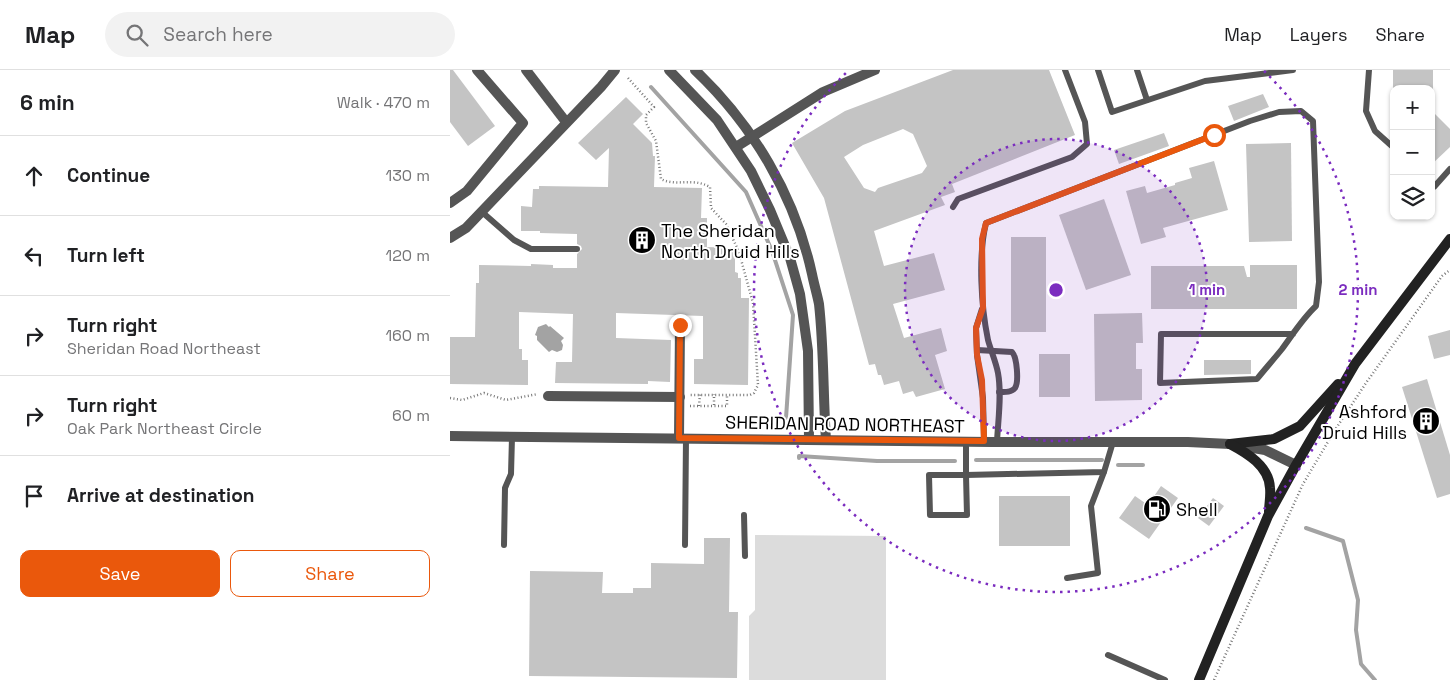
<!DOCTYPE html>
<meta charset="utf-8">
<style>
body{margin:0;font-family:"Space Grotesk",sans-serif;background:#f2f2f2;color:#202124}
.controls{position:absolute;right:15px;top:15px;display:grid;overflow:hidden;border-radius:10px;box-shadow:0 1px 4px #0004}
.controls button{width:45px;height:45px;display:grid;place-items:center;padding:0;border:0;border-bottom:1px solid #e0e0e0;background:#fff;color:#202124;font:25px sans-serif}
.stop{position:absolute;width:15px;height:15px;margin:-11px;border:4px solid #ea580c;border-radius:50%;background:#fff}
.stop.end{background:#ea580c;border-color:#fff;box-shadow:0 1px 5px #0008}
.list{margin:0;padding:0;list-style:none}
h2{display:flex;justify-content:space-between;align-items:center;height:65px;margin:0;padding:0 20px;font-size:21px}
h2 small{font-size:16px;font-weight:400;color:#757577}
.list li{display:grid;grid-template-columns:32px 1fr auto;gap:15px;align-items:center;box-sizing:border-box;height:80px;padding:0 20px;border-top:1px solid #e0e0e0}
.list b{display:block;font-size:19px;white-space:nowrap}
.list p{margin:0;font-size:16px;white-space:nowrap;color:#757577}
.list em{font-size:16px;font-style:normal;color:#757577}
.actions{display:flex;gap:10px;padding:15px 20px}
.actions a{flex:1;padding:11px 0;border:1px solid #ea580c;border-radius:10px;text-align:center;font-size:18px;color:#ea580c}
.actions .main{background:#ea580c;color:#fff}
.icon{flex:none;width:28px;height:28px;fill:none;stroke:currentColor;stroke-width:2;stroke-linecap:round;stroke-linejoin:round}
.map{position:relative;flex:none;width:1000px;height:610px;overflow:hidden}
header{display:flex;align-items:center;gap:30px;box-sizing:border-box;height:70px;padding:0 25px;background:#fff;border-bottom:1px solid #e0e0e0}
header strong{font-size:24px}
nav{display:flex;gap:28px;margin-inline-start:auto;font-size:18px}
.search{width:350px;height:45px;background:#f2f2f2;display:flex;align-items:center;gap:12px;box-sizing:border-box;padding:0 18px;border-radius:28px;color:#757577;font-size:19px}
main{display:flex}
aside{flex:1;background:#fff}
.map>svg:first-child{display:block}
</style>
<header>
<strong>Map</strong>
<div class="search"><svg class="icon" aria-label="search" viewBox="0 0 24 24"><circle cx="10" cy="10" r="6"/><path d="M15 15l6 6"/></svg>Search here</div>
<nav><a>Map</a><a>Layers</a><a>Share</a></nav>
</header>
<main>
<aside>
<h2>6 min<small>Walk · 470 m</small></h2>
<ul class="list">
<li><svg class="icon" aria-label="ahead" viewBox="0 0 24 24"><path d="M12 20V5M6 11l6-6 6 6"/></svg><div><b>Continue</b></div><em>130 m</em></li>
<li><svg class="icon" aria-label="left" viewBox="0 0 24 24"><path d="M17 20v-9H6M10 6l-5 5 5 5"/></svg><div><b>Turn left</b></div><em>120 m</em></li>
<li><svg class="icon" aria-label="right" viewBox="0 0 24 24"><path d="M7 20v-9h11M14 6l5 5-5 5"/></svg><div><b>Turn right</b><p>Sheridan Road Northeast</p></div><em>160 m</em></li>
<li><svg class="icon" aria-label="right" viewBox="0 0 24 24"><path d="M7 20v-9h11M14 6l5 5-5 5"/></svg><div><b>Turn right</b><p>Oak Park Northeast Circle</p></div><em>60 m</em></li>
<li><svg class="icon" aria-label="arrive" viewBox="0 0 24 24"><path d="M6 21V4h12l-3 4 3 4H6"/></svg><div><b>Arrive at destination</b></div></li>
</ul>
<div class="actions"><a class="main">Save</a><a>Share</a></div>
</aside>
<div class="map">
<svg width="1000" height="610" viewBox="0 0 1000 610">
<rect width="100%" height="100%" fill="#fff"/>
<polygon fill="#dcdcdc" points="305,465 436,466 436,610 299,610 299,546 305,540"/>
<polygon fill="#a3a3a3" points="96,254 99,257 100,256 114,268 111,271 113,275 112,280 107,282 102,280 99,282 87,270 87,266 85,265 88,257"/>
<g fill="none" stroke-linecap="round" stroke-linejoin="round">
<g stroke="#a3a3a3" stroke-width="4">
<polyline points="201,17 296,122 322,181 343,245 336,348"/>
<polyline points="349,388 349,386 427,391 505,391"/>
<polyline points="526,390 652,390"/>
<polyline points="668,395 693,395"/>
<polyline points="856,458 893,471 908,530 906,560 911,594 925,610"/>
</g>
</g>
<g fill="#c4c4c4" fill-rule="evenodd">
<polygon points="0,0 3,0 45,56 18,76 0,52"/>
<path d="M503,0H599L625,65L502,114L505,122L491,127L495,135L424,161L434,196L484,183L495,220L443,234L454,268L491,258L497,281L485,285L495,319L466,327L463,321L453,324L449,311L434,315L431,305H428L425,294L419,295L374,128L342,73L395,41ZM453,59L463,64L477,96L472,103L428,118L425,122L414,118L394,87L413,75Z"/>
<rect x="943" y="0" width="40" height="19"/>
<polygon points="813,24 819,37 784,51 778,36"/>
<polygon points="176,27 193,44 183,54 202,73 203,86 205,86 204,117 252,118 251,148 257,148 257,177 285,178 285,202 288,203 288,208 291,208 291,228 299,228 298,315 244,314 244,289 253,289 253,246 166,243 166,268 221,270 220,312 198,311 198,314 105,313 106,292 122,292 123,244 69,242 69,279 72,279 72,290 78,290 78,315 0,314 0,267 25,267 26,213 29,213 29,195 81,196 81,194 103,195 103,198 127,198 127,184 132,179 131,176 127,174 127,164 90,163 90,161 71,161 71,136 82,137 83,119 89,119 89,116 158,117 159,78 146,90 128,73"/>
<polygon points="981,40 1000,59 1000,77 981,95"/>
<polygon points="714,63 719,76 669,94 664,80"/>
<polygon points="841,73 842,171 799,172 796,74"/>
<polygon points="764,91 778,140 713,158 716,167 691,174 676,121 695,116 697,123 725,115 725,113 742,108 739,98"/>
<polygon points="654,129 681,205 636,220 609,145"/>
<rect x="561" y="167" width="35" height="95"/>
<polygon points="800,195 847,195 847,239 701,239 701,196 794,196 797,207 800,207"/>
<polygon points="692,243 693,273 686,273 686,299 692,299 692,330 645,331 644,244"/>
<polygon points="1000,260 1000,285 984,289 978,266"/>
<rect x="589" y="284" width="31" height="43"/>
<polygon points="754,290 801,290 801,304 754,305"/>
<polygon points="977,309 1000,385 1000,424 987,428 952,317"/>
<polygon points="711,416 728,428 699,469 669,448 685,426 698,435"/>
<rect x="549" y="426" width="71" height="50"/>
<polygon points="763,428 774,436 759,456 748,448"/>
<polygon points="254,468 280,468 279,542 288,542 287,608 79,606 80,501 153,502 152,523 183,523 183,518 201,518 201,493 254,494"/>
</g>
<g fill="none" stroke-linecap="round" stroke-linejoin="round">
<g stroke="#777" stroke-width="2.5" stroke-dasharray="1 2.5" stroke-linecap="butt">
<path d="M178,8L204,37L196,45V53L206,71L211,109C227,117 242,107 260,117L261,138L276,154L289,182L303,233L308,315L304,323L300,325H239"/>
<polyline points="0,328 12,330 34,323 56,330 88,324"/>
<polyline points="264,335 264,324"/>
<polyline points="240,336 277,336 277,324"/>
<polyline points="249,336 250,324"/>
<polyline points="764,610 853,414 885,360 916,313 992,206 1000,200"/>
</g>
<g stroke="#555" stroke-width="6">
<polyline points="648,0 662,42 755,11 843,0"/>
<polyline points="687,0 697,30"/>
<polyline points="919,0 916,41 925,61 944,78"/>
<polyline points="981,114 984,117 1000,99"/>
<polyline points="503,137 508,129 622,87 637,74 635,52 615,0"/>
<polyline points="32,142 64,170 81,179 127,179"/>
<polyline points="532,239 526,258 527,285 533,328 534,371"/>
<path d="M527,280L562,282C567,287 569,312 565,318C561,323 554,322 549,322"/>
<polyline points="516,371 516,405 654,402 663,372"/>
<path d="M547,372C548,350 552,325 548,303C546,292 541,281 538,270C531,236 528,186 536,153L800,51L829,42L851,41L863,51L869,212L866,236C853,248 843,264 832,279C824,289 815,299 807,309L710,313L711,264H843"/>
<polygon points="479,405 516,405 517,445 480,445"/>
<polyline points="294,445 295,486"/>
<polyline points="54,475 55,418 61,404 62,367"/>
<polyline points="235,475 236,368"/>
<polyline points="617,508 648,503 641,436 654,402"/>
<polyline points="658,585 715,610"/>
</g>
<g stroke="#555" stroke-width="10">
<polyline points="76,0 116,52"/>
<polyline points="219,0 267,50 301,101 320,140 340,188 350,224 358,281 359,370"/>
<path d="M245,0C303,55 345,126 362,204C364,214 367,224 369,234C374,279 373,325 376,370"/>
<polyline points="286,77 373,22 425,0"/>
<polyline points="0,133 17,121 73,53 27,0"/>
<polyline points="0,168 16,158 151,17 165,0"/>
<polyline points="98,326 230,327"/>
<polyline points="0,366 541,372 738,372 780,374 815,380 846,395"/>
<polyline points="229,368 230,255"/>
</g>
<g stroke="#222" stroke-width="10">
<polyline points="780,374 824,369 850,356 888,314"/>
<path d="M780,374C797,383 819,396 820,418C821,426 819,434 819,442"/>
<polyline points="749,610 818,446 846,395 905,294 1000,169"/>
</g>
</g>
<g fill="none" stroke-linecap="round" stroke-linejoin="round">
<polyline stroke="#ea580c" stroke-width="6" points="230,255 229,368 534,371 532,310 527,285 526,258 533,238 532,169 536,153 764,65"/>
</g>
<circle cx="606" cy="220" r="151" fill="#7b2cbf" fill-opacity=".12"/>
<g fill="none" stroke="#7b2cbf" stroke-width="2.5" stroke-dasharray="2.5 5">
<circle cx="606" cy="220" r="151"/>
<path d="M814 1A302 302 0 1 1 398 1"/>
</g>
<defs>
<g id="building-disc" transform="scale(1.4375)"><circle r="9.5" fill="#000" stroke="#fff"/><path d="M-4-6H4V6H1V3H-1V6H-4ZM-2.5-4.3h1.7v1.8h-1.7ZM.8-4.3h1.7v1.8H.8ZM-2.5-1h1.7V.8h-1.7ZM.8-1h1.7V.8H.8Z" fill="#fff"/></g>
<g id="fuel-disc" transform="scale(1.4375)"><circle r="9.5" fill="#000" stroke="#fff"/><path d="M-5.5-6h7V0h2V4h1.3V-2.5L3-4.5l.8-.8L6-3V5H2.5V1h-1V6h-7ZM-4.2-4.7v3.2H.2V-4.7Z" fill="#fff"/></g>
</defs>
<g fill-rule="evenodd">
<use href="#building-disc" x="192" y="170"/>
<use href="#building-disc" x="976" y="351"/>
<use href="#fuel-disc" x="707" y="439"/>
</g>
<g text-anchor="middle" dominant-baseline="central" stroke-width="4" stroke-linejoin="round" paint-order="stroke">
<g font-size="18" fill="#000" stroke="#fff" text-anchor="start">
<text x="211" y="160">The Sheridan<tspan x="211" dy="21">North Druid Hills</tspan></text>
<text x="957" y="341" text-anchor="end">Ashford<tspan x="957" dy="21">Druid Hills</tspan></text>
<text x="726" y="439">Shell</text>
</g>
<g font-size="18" fill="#000" stroke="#fff">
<text transform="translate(395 354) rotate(1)">SHERIDAN ROAD NORTHEAST</text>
</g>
</g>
<circle cx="606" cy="220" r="8" fill="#7b2cbf" stroke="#fff" stroke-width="2.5"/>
<g font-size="15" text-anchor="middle" font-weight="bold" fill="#7b2cbf" stroke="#fff" stroke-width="4" stroke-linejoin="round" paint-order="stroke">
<text x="757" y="225">1 min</text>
<text x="908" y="225">2 min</text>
</g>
</svg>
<div class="controls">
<button>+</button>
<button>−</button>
<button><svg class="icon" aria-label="layers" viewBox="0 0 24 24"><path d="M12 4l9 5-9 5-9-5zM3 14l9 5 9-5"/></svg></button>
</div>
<div class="stop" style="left:764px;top:65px"></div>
<div class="stop end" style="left:230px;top:255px"></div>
</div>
</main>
